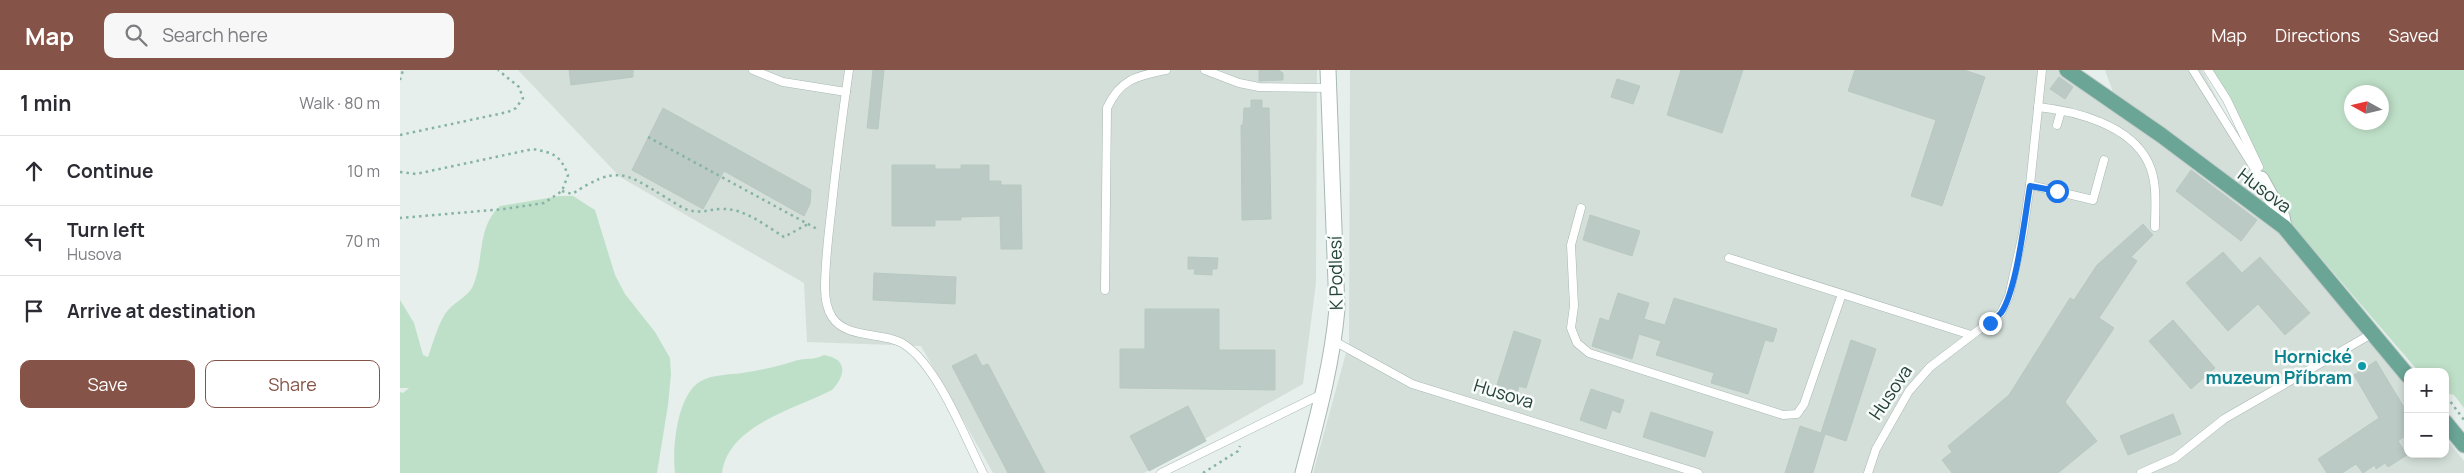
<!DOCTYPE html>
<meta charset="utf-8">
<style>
body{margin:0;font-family:Manrope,sans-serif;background:#f7f7f7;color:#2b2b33}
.controls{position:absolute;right:15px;bottom:15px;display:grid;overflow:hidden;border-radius:10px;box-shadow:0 2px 8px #0003}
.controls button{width:45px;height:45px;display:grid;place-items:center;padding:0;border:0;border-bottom:1px solid #e1e1e2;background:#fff;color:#2b2b33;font:25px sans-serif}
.compass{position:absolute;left:1944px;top:15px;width:45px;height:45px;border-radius:50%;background:#fff;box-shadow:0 2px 8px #0003;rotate:278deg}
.stop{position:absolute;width:15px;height:15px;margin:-11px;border:4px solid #1a73e8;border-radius:50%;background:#fff}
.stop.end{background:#1a73e8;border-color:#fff;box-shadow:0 1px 5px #0008}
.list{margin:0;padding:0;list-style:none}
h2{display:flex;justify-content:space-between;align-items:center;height:65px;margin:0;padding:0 20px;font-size:21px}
h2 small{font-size:16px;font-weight:400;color:#7c7c81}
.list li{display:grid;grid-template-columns:32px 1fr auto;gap:15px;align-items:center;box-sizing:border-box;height:70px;padding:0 20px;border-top:1px solid #e1e1e2}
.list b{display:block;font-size:19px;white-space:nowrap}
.list p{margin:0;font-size:16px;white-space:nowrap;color:#7c7c81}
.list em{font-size:16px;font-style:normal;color:#7c7c81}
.actions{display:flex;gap:10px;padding:15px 20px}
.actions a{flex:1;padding:11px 0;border:1px solid #855347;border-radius:10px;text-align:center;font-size:18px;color:#855347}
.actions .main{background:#855347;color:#fff}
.icon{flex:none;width:28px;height:28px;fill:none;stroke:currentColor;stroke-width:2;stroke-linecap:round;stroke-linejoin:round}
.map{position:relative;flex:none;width:2064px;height:403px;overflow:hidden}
header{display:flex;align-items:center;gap:30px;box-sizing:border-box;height:70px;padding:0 25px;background:#855347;color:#fff}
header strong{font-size:24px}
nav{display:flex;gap:28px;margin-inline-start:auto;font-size:18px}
.search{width:350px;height:45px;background:#f7f7f7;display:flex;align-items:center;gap:12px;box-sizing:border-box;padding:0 18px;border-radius:10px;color:#7c7c81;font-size:19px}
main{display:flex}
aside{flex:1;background:#fff}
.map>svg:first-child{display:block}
</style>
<header>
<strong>Map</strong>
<div class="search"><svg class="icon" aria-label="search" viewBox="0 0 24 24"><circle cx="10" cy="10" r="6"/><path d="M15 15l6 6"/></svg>Search here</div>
<nav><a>Map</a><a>Directions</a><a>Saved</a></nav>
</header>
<main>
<aside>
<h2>1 min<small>Walk · 80 m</small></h2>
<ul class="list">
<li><svg class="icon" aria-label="ahead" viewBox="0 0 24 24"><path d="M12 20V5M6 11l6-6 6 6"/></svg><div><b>Continue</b></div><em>10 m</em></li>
<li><svg class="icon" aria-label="left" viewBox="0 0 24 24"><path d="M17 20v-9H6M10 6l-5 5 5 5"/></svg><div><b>Turn left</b><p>Husova</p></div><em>70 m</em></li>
<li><svg class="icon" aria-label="arrive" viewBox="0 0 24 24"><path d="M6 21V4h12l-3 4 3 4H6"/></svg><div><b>Arrive at destination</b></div></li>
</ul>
<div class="actions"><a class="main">Save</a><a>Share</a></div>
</aside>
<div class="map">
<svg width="2064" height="403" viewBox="0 0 2064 403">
<rect width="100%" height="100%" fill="#e6efeb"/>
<g fill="#d4dfda">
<polygon points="118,0 917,0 916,213 903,314 744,403 593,403 521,276 407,272 404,213 220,107"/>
<polygon points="950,0 1663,0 1881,157 2008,319 2008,384 2045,384 2045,367 2064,391 2064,403 913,403 949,272"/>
<polygon points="1705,0 1802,0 1881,150 1714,25"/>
</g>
<g fill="#bfe0c8" fill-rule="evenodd">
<path d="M1810,0H2064V338L2054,325L2045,323V302H2019L1888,150ZM1952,22H1982V52H1952Z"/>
<path d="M160,126H173L195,140L215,205L225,224L255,262L270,288L271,304L268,335L257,403H0V322L3,323L9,318H0V230L14,253L23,285L28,287C33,273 37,257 45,244C52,233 66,228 72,218C85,191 76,158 100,136Z"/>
<path d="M424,285C448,289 446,305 432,320C395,339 328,355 322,403H275C272,378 277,324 301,311C314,304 329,305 342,303C361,300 380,296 398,290C408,288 415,290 424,285Z"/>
</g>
<g fill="#bbcac4" stroke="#b8c9c2">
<polygon points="169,0 233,0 233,7 171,15"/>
<polygon points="473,0 484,0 478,59 467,58"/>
<polygon points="859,0 878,0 883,3 883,10 859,11"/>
<polygon points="1281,0 1343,0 1322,63 1267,45"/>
<polygon points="1455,0 1564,0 1585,7 1542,136 1511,126 1536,50 1448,21"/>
<polygon points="1659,7 1673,17 1665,29 1650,19"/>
<polygon points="1217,9 1240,16 1233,34 1211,27"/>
<polygon points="851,30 862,30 862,38 869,38 871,149 842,150 841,55 843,55 844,38 851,38"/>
<polygon points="263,38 411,120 410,134 404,146 324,101 303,139 232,100"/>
<polygon points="492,95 535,95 535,99 561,99 561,95 589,95 589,111 601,111 601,115 621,115 622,179 601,179 600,146 561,147 561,150 535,150 535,156 492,156"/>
<polygon points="1791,100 1857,150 1841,171 1776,121"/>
<polygon points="1190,145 1240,161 1232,186 1183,170"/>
<polygon points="1743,154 1753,165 1731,187 1737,191 1699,248 1714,258 1665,332 1697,371 1658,403 1552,403 1542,390 1552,382 1548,376 1609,325 1670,228 1674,230 1697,195"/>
<polygon points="1823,182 1842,203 1860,187 1910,243 1885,265 1858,234 1828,261 1786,213"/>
<polygon points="788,187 818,188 817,199 812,199 812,205 794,204 795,199 788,199"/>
<polygon points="474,203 556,207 555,234 473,230"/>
<polygon points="1218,223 1249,233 1244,249 1265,255 1274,228 1377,259 1373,272 1365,270 1348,324 1311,313 1314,303 1256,285 1261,271 1239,264 1232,289 1192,276 1200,248 1209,251"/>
<polygon points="745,239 819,239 819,280 875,280 875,320 720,318 720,279 745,279"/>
<polygon points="1773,250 1815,298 1791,319 1749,271"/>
<polygon points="1114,261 1141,270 1126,318 1119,316 1116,327 1095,321"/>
<polygon points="1451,270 1476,279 1446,371 1425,364 1413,403 1385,403 1400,356 1421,363"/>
<polygon points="576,284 582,296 588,294 645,403 608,403 552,296"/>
<polygon points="1976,291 2008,344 2008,364 1998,371 2007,385 1988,397 1985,393 1976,399 1975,395 1963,403 1956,394 1942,403 1927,403 1918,389 1979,348 1954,305"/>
<polygon points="1191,319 1224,330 1220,343 1212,340 1206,359 1180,350"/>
<polygon points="788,336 806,371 749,401 730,366"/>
<polygon points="1251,342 1313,362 1305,387 1243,367"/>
<polygon points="1773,344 1781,364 1728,385 1720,366"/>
</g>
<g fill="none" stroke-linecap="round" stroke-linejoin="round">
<g stroke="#a8b8b2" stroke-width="9">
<g id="service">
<polyline points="353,0 383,12 446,22"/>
<path d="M449,0C442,48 436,95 431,143C428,168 425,193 425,218C425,228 427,239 432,247C447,270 484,261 505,275C538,297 565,367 583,403"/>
<polyline points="805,0 839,13 859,17 929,18"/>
<polyline points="1793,0 1861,109"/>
<polyline points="1808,0 1827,30 1859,97"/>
<path d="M1638,37C1676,41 1730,55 1748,92C1758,112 1755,136 1755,157"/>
<polyline points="1657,55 1661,41"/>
<polyline points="1630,115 1693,130 1704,90"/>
<polyline points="1181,138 1171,175 1174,236 1171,258 1177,273 1189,283 1383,345 1397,344 1404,334 1442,224"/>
<polyline points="1329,188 1571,265"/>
<path d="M705,220L707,38C720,9 737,6 766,0"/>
<polyline points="934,271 1012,314 1298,403"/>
<polyline points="761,403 922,324"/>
<polyline points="1468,403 1476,379 1509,321 1530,297 1601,243 1609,226 1623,163 1630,115 1642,0"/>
<polyline points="1741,403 1775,388 1824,349 1973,263"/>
</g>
</g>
<g stroke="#a8b8b2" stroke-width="17">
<polyline id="minor" points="1861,109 1882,147 1884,157"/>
</g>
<g stroke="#a8b8b2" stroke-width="17">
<path id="tertiary" d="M903,403C917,349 932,295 937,239L928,0"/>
</g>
<g stroke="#c2cac8" stroke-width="17">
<g id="primary">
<polyline points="1667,0 1761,65 1884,157 2008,306"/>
<polyline points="2045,352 2064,375"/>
</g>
</g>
<g stroke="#86b3a5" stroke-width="2.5" stroke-dasharray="2.5 4" stroke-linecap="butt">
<polyline points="0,10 3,0"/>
<polyline points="0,65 108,42 116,38 123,28 119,17 98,0"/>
<polyline points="248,67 419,160"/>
<path d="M0,102L16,104L133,79C154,83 160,85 168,105L162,121L144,133L104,139L0,148"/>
<path d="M162,121L172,124C216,96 223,101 265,127C272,131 280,137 288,140C303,144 308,139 322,139C344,138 366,156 384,167L408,154"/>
<polyline points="2045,329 2050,331 2064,350"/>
<polyline points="803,403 838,381 840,376"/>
</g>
<use href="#service" stroke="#fff" stroke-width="8"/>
<use href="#minor" stroke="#fff" stroke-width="15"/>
<use href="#tertiary" stroke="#fff" stroke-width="15"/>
<use href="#primary" stroke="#6aa596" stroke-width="15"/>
</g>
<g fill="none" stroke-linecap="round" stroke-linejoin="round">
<path stroke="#1a73e8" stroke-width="6" d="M1590,253C1593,250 1598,246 1601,243C1617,220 1625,145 1630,116L1657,121"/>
</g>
<circle fill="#0f9aa8" stroke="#f7fbf9" stroke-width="2" cx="1962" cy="296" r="5"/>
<g text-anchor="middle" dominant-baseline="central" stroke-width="5" stroke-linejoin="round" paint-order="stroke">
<g font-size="18" fill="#24423a" stroke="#f7fbf9">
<text transform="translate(1865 120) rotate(37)">Husova</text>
<text transform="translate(935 203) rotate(-91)">K Podlesí</text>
<text transform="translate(1490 322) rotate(-56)">Husova</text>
<text transform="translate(1104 323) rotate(17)">Husova</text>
</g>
<g font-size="18" font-weight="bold" fill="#0d838f" stroke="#f7fbf9" text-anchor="end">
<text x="1952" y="286">Hornické<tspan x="1952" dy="21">muzeum Příbram</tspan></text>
</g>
</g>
</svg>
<div class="controls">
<button>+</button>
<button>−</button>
</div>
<svg class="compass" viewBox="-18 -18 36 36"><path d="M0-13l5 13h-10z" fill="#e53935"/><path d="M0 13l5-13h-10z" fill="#7c7c81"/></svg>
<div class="stop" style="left:1657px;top:121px"></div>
<div class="stop end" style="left:1590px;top:253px"></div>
</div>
</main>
